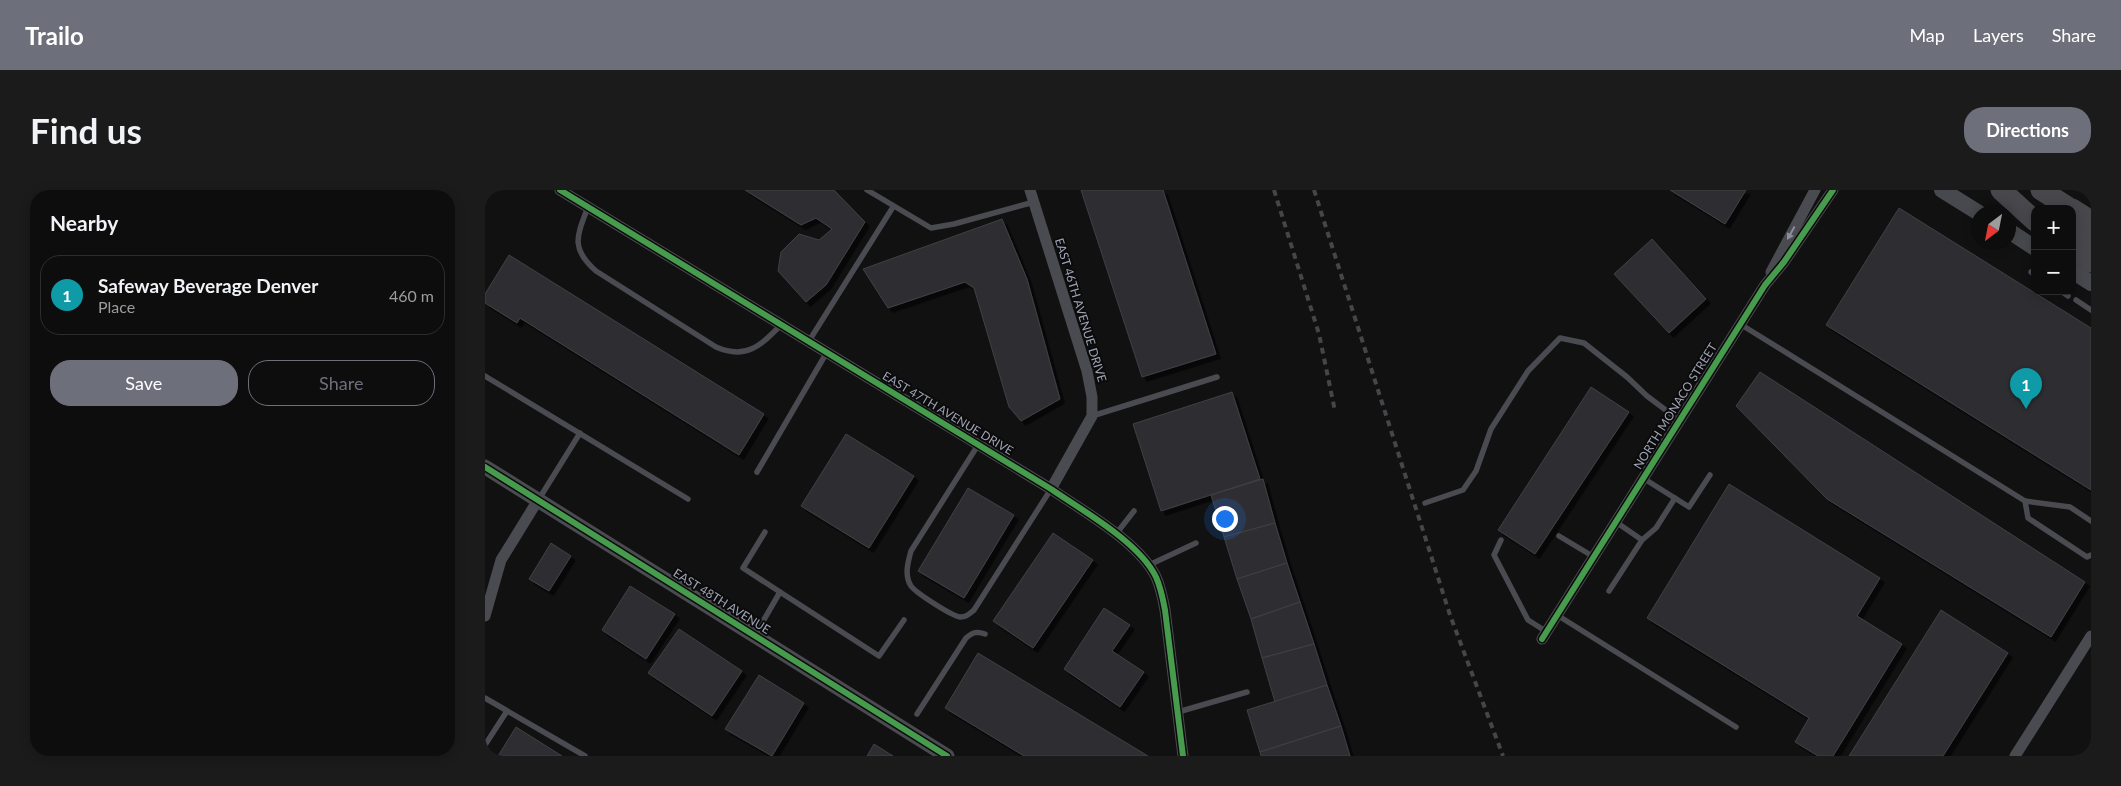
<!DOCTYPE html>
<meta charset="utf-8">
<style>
body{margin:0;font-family:Lato,sans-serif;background:#1b1b1b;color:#f1f3f6}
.controls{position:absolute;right:15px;top:15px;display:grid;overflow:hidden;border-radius:10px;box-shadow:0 2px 12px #0003}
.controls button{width:45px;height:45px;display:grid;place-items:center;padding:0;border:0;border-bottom:1px solid #2d2d2e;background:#0d0d0d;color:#f1f3f6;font:25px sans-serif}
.compass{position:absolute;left:1486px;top:15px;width:45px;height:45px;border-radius:50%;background:#0d0d0d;box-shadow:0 2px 12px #0003;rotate:212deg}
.you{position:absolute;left:739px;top:328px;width:18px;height:18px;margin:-12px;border:4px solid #fff;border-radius:50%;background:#1a73e8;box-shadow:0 0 0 8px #1a73e833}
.badge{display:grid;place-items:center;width:32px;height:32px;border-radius:50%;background:#6d707b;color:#fff;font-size:16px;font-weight:700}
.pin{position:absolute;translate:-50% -41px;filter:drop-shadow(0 1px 2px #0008)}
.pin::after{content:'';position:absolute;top:26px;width:18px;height:15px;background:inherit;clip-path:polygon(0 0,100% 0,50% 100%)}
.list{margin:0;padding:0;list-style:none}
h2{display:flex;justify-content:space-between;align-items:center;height:65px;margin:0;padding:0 20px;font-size:21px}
h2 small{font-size:16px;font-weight:400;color:#9a9c9d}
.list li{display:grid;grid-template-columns:32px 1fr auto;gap:15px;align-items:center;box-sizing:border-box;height:80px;margin:0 10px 10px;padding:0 10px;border:1px solid #2d2d2e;border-radius:20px}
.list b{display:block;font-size:19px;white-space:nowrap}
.list p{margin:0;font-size:16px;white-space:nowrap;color:#9a9c9d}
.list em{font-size:16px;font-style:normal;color:#9a9c9d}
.actions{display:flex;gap:10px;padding:15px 20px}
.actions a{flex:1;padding:11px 0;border:1px solid #6d707b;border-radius:20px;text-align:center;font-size:18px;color:#6d707b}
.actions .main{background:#6d707b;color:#fff}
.map{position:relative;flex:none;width:1606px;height:566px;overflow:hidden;border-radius:20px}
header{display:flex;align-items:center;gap:30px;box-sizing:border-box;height:70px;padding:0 25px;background:#6d707b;color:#fff}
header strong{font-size:24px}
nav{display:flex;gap:28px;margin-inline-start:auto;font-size:18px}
.intro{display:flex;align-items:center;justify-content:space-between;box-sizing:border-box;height:120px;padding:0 30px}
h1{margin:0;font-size:35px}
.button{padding:12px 22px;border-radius:20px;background:#6d707b;color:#fff;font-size:18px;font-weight:700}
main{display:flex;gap:30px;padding:0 30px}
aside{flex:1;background:#0d0d0d;border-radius:20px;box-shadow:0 2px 12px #0003}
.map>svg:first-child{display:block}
</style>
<header>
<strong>Trailo</strong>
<nav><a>Map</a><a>Layers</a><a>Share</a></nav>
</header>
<div class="intro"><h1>Find us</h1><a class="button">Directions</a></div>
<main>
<aside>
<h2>Nearby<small></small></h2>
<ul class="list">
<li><span class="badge" style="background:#0f9aa8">1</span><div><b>Safeway Beverage Denver</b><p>Place</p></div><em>460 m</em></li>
</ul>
<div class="actions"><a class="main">Save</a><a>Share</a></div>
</aside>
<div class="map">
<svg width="1606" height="566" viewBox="0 0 1606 566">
<defs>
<filter id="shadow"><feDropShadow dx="4.5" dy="4.5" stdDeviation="0" flood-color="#0009"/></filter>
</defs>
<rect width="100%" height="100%" fill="#111"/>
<g fill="#2e2f31" stroke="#3f4045" filter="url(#shadow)">
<polygon points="260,0 349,0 380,32 341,95 321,112 293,81 296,62 314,44 334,50 347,39 331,28 316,35"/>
<polygon points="596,0 678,0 731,164 657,187"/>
<polygon points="1185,0 1261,0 1240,34"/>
<polygon points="1414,18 1606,138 1606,300 1341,135"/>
<polygon points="517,29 542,89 575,209 536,231 524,217 489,98 480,92 403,118 378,79"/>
<polygon points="1167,49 1221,109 1184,143 1129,84"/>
<polygon points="24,65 279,224 254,265 35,128 32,133 0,113 0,104"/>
<polygon points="1275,182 1600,392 1566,447 1342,309 1251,216"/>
<polygon points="1106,197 1144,222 1050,364 1013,340"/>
<polygon points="747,202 775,289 676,321 648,234"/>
<polygon points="361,244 429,286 384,358 316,316"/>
<polygon points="778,289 790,333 739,347 726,305"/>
<polygon points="1244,294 1395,388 1372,426 1417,454 1348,566 1333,566 1310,552 1324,528 1162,428"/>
<polygon points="483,298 529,325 479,408 433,381"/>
<polygon points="790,333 802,373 752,389 739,347"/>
<polygon points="568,343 608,370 548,458 508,431"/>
<polygon points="66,353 86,366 64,401 44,389"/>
<polygon points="802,373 815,412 766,429 752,389"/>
<polygon points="145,396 190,424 161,469 117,440"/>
<polygon points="815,412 829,454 777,468 766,429"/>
<polygon points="619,418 645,435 627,461 659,482 635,517 579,479"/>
<polygon points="1456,420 1523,463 1458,566 1364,566"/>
<polygon points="194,439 257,481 227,526 163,483"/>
<polygon points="829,454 842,495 790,512 777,468"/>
<polygon points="493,463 663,566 539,566 460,518"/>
<polygon points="274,485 319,513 287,566 240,539"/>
<polygon points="842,495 856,536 775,562 762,520"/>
<polygon points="856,536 865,566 776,566 775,562"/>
<polygon points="31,537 77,566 13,566"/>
<polygon points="389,554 408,566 382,566"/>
</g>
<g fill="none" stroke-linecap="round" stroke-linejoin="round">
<g stroke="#4a4b51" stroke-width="5.5">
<polyline points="382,0 446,38 469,34 549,12"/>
<path d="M103,17C92,46 85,58 111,81L231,157C261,170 275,156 296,135"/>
<polyline points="1546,82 1550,85"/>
<polyline points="1576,101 1583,106"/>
<polyline points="1591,110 1606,120"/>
<polyline points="1255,134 1540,311 1585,317 1606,331"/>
<polyline points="324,151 408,17"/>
<polyline points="0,186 203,309"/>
<polyline points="607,226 732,187"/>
<path d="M493,255L426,361C423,372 419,385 426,396C431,403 467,426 475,427C482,427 484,424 489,420L566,299"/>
<polyline points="272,282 342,162"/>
<polyline points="1158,288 1204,317 1225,285"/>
<polyline points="54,309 95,243"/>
<polyline points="1540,311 1543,328 1602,367 1606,365"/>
<polyline points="940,313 978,300 991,281 1006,239 1043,181 1075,148 1099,153 1142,187 1162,206 1194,230"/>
<polyline points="280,342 258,378 295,402"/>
<polyline points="631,344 649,321"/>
<polyline points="1074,346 1109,367"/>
<polyline points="1016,350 1009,365 1043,430 1062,442"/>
<polyline points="1157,350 1171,338 1190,308"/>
<polyline points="664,375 711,353"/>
<polyline points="1124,401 1157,350 1131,332"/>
<polyline points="1072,425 1251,537"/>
<polyline points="270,445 295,402 394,466 419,430"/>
<polyline points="0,508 100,566"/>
<polyline points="693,522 762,502"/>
<path d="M432,524L481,448C488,442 492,441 500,444"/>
<polyline points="0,555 22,521"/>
</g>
<g stroke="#4a4b51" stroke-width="11">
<path d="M75,0L566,299C598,321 654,352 671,387C676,398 678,409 680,420L698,566"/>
<polyline points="545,0 602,181 607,207 607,226 566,299"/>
<polyline points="1286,82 1330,0"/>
<polyline points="0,426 16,370 53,310"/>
<polyline points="1057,449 1280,95 1299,72 1348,0"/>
<polyline points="1530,566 1606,446"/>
</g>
<polyline stroke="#4a4b51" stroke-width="15" points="0,277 462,566"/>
<g stroke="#48494e" stroke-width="16">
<polyline points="1457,0 1494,23"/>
<polyline points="1524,41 1550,58"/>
<polyline points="1587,81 1606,93"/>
</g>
<g stroke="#47474c" stroke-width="21">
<polyline points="1516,0 1550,31"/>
<polyline points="1556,0 1586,19"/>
<polyline points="1587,19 1606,31"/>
<polyline points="1587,41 1606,53"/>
<polyline points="1587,59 1606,72"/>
</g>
<g stroke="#45464a" stroke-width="4" stroke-dasharray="6 5" stroke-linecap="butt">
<polyline points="789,0 834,144 850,221"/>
<polyline points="829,0 965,425 1018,566"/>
</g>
<g stroke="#0b0b0c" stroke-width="9">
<g id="cycleway">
<path d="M75,0L566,299C598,321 654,352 671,387C676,398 678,409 680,420L698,566"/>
<polyline points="0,277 462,566"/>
<polyline points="1057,449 1280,95 1299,72 1348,0"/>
</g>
</g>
<use href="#cycleway" stroke="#469c4c" stroke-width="6"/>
</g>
<defs><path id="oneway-solid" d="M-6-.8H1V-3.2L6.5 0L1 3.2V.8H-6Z" transform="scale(1.25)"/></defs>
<use fill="#8a8d9b" href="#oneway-solid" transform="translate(1306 43) rotate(119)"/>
<g text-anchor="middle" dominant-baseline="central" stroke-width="4" stroke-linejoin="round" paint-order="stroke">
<g font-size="12" fill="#9fa3b4" stroke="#0b0b0c">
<text transform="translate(596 120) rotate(73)">EAST 46TH AVENUE DRIVE</text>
<text transform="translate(1190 216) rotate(-58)">NORTH MONACO STREET</text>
<text transform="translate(463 223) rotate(31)">EAST 47TH AVENUE DRIVE</text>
<text transform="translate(237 411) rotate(32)">EAST 48TH AVENUE</text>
</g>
</g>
</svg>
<div class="controls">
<button>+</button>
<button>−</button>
</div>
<svg class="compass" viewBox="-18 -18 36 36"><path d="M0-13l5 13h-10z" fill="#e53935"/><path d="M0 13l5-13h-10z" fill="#9a9c9d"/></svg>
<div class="you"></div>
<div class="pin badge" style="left:1541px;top:219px;background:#0f9aa8">1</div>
</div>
</main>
